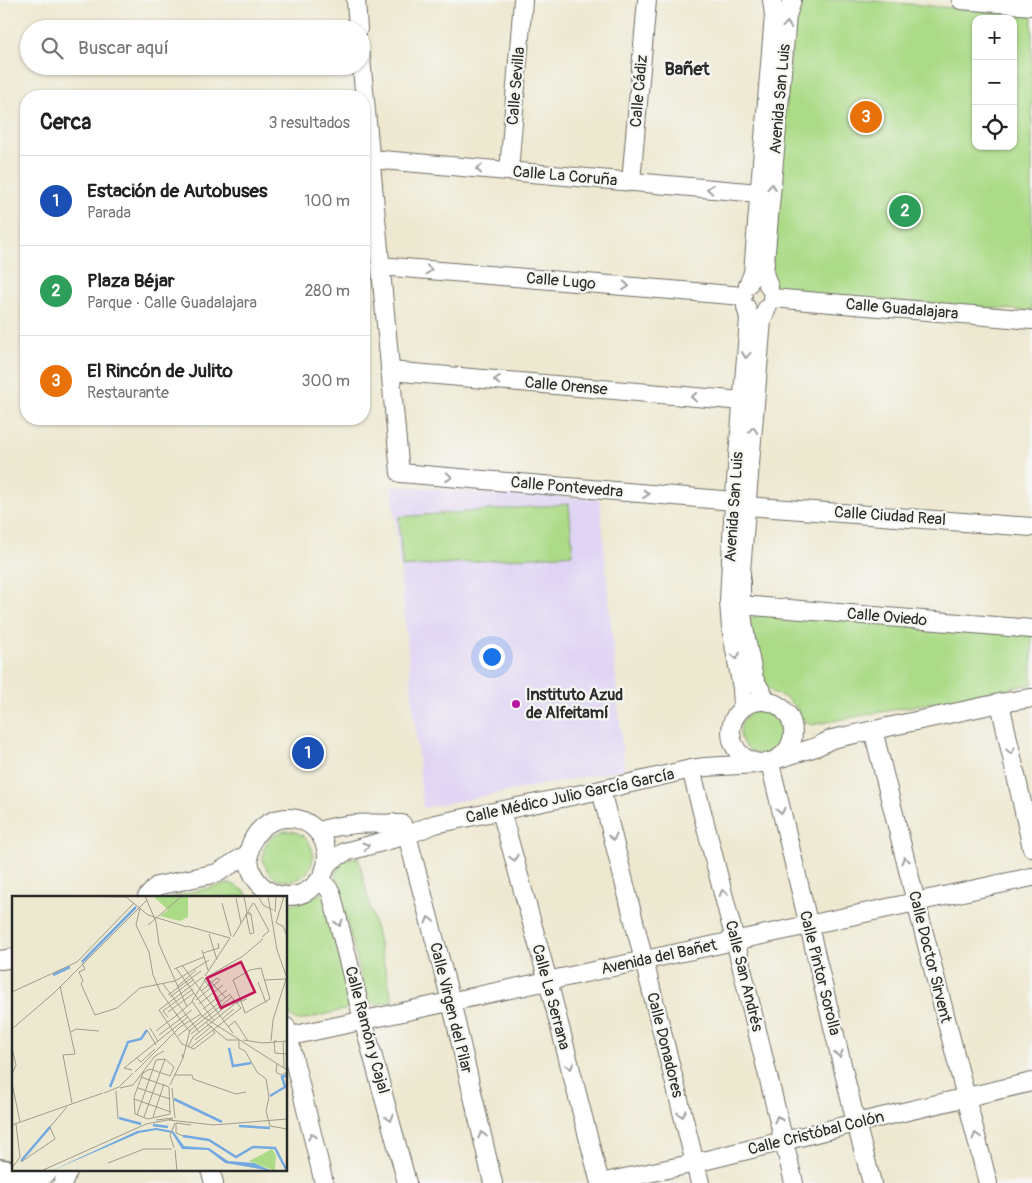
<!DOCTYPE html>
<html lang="es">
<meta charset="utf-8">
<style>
body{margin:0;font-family:Pangolin,sans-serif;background:#f2f2f2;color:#222}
.controls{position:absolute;right:15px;top:15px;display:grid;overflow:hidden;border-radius:10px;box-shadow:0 1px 4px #0004}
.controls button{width:45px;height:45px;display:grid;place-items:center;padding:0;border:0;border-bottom:1px solid #e0e0e0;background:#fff;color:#222;font:25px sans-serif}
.you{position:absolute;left:491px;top:656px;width:18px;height:18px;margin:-12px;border:4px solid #fff;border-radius:50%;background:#1a73e8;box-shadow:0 0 0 8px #1a73e833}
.badge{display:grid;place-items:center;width:32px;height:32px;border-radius:50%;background:#b5179e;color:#fff;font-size:16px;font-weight:700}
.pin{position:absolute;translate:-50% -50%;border:2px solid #fff;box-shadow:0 1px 5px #0006}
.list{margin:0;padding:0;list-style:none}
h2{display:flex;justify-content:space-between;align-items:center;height:65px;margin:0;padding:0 20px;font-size:21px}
h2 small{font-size:16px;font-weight:400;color:#767676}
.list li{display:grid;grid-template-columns:32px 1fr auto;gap:15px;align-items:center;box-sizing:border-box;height:90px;padding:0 20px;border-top:1px solid #e0e0e0}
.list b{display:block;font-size:19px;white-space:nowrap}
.list p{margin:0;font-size:16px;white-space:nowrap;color:#767676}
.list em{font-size:16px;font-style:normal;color:#767676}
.icon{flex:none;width:28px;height:28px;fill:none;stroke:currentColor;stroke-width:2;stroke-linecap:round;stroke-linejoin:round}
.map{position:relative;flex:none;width:1032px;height:1183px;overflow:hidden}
.search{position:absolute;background:#fff;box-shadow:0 1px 4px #0004;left:20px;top:20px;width:350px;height:55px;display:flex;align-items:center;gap:12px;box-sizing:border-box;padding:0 18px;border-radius:28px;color:#767676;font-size:19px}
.panel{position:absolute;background:#fff;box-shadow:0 1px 4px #0004;left:20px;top:90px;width:350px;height:335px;border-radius:20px}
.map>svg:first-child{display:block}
</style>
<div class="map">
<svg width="1032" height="1183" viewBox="0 0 1032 1183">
<rect width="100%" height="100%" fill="#f6f6f2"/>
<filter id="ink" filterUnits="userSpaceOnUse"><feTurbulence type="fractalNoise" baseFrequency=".02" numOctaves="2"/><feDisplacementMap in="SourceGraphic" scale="10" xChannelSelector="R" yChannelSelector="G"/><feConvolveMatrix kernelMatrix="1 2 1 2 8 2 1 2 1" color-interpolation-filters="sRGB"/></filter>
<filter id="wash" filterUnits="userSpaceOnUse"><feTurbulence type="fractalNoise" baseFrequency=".0096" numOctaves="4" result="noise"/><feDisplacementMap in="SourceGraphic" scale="20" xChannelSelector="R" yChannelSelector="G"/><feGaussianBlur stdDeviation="1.12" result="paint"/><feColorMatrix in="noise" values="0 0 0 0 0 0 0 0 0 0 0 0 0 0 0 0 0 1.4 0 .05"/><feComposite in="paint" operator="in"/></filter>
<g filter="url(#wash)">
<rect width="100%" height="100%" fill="#ede8d0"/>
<polygon fill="#e0d4f4" points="392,486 600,499 624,769 423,808"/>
<g fill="#acdb88" stroke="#6c835a" fill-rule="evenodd">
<path d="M798,0H863L1032,15V311L787,293C775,290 775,286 771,276L794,15ZM976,19H1013V146H976Z"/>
<polygon points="569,504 573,554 402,567 399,517"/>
<polygon points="759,612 1032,636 1032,684 811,725 801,718 796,707 785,697 774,693 764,685 749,621"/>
<circle cx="762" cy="732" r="22"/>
<circle cx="288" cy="856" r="25"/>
<polygon points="358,856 393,1001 376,1005 367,1000 335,874 342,861"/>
<polygon points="231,883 246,892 247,897 170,897"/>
<path d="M319,893L325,895L350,1004L348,1009L297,1021L290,1016L286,1000V904C298,904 310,901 319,893Z"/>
</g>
</g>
<g filter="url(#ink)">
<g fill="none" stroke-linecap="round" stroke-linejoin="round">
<g stroke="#6f6d65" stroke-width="20">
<g id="minor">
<polyline points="356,0 358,29"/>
<polyline points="961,0 1032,6"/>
<polyline points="361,58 400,473 734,501"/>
<polyline points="371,159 759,193"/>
<polyline points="509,171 523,0"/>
<polyline points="631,182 647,0"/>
<polyline points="380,266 743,296"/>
<polyline points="748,285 753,273 774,15 772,0"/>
<polyline points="769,287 764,273 787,16 792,0"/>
<polyline points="772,298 1032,320"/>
<polyline points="390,371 743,401"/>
<polyline points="747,506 1032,527"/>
<polyline points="741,605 1032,629"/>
<circle cx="762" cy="732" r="31"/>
<polyline points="767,701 754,679 744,628 741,605 741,571 762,320 767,308"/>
<polyline points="1000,703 1032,848"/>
<polyline points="743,706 742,688 731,628 729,602 733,519 748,332 749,318 746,307"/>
<polyline points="873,730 916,902 988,1183"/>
<polyline points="781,758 816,747 832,739 1000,703 1032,698"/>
<polyline points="770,763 856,1123 872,1183"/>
<polyline points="691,769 735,940 794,1183"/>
<polyline points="601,790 700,1183"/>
<polyline points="501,811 548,981 600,1183"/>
<circle cx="288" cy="857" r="39"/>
<polyline points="392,823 404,830 407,835 451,1001 493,1183"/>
<path d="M319,831C348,822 373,823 402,824"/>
<polyline points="327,863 345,852 407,835 435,824 601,790 691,769 705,767 757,764"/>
<polyline points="321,879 331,892 363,1020 407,1183"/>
<polyline points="147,897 157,886 217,873 248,854"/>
<polyline points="0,960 14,958"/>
<polyline points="286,1027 324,1183"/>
<polyline points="286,1037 1032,877"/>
<polyline points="210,1169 214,1183"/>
<polyline points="31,1179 43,1176 51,1169"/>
<polyline points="63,1183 69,1169"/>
<polyline points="600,1183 691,1164 856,1123 1032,1082"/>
</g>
</g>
<g stroke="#6f6d65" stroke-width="28">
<polyline id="secondary" points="0,1172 20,1175 37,1183"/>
</g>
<use href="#minor" stroke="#fff" stroke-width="18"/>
<use href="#secondary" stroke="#fff" stroke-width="25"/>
</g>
<defs><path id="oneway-chevron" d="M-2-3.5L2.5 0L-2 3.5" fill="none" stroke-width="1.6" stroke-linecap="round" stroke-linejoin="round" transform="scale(1.25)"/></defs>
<g stroke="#a0a0a0">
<use href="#oneway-chevron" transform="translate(787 25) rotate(-85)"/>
<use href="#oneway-chevron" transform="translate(479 169) rotate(-175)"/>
<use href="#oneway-chevron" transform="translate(772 187) rotate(-85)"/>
<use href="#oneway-chevron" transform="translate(710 189) rotate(-175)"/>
<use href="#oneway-chevron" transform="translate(429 270) rotate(5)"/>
<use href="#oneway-chevron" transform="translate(626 286) rotate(5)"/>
<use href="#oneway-chevron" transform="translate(746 355) rotate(95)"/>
<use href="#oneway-chevron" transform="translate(497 380) rotate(-175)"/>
<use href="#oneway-chevron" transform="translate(694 397) rotate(-175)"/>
<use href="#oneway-chevron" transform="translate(753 430) rotate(-85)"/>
<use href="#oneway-chevron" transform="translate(449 477) rotate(5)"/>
<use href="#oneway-chevron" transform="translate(646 494) rotate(5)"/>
<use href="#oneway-chevron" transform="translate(736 656) rotate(79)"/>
<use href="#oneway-chevron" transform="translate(1011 751) rotate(78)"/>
<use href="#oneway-chevron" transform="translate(781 811) rotate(77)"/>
<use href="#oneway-chevron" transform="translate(613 837) rotate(76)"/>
<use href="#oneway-chevron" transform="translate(366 846) rotate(-16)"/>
<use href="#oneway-chevron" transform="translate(514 858) rotate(75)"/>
<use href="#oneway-chevron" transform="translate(905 860) rotate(-104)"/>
<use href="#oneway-chevron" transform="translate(723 893) rotate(-104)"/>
<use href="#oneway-chevron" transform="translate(429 920) rotate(-105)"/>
<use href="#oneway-chevron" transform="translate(339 923) rotate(76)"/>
<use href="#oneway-chevron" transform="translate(839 1054) rotate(76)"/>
<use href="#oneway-chevron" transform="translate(570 1066) rotate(75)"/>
<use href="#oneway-chevron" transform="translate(682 1114) rotate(76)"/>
<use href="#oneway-chevron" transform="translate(390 1118) rotate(75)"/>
<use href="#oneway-chevron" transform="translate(778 1119) rotate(-104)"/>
<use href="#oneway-chevron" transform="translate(482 1135) rotate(-103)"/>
<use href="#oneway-chevron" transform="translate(312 1136) rotate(-104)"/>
<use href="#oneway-chevron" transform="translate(976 1136) rotate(-105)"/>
</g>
</g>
<circle fill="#b5179e" stroke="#f6f6f2" stroke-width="2" cx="516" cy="704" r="5"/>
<g text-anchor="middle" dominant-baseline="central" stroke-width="4.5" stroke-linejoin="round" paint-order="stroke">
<g font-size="16" fill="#2b2b2b" stroke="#f6f6f2">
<text transform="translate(516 86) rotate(-85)">Calle Sevilla</text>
<text transform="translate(639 91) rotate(-85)">Calle Cádiz</text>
<text transform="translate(780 99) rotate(-85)">Avenida San Luis</text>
<text transform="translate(565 176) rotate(5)">Calle La Coruña</text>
<text transform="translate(561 281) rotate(5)">Calle Lugo</text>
<text transform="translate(902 309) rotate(5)">Calle Guadalajara</text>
<text transform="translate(566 386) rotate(5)">Calle Orense</text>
<text transform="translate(567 487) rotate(5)">Calle Pontevedra</text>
<text transform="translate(734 507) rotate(-86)">Avenida San Luis</text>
<text transform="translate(890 516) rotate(4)">Calle Ciudad Real</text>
<text transform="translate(887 617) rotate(5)">Calle Oviedo</text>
<text transform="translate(570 796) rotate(-12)">Calle Médico Julio García García</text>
<text transform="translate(659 957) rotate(-12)">Avenida del Bañet</text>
<text transform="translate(930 957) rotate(76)">Calle Doctor Sirvent</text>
<text transform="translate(820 973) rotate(76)">Calle Pintor Sorolla</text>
<text transform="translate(744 976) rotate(76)">Calle San Andrés</text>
<text transform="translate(551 997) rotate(75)">Calle La Serrana</text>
<text transform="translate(451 1008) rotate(76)">Calle Virgen del Pilar</text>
<text transform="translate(367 1030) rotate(75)">Calle Ramón y Cajal</text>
<text transform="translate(665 1045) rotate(76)">Calle Donadores</text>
<text transform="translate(816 1133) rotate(-14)">Calle Cristóbal Colón</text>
</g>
<g font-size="16" font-weight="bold" fill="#2b2b2b" stroke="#f6f6f2" text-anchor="start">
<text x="526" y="695">Instituto Azud<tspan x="526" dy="18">de Alfeitamí</tspan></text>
</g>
<g font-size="18" font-weight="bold" fill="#2b2b2b" stroke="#f6f6f2">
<text x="687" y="69">Bañet</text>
</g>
</g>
<g transform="translate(12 896)">
<rect width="275" height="275" fill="#ede8d0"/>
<path d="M141,0H176V21L168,25L148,20L156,14ZM260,253L264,259L263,275L237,265Z" fill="#acdb88"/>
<path d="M144,232L161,235L172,250L197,252L216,265L242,267L260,275L213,267L196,254L170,253L160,237L144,234L127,237L39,275L125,235Z" fill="#73a9e1"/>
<path fill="none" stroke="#73a9e1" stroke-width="2.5" d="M70,66L124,11M41,79L58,71M217,152L221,170L239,167M98,191L116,146L129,143L135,134M258,200L273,191L270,181L275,179M162,203L210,226M107,222L129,228M141,229L156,231M227,230L258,232M171,240L197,244L224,261L241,251L263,252L275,275M9,265L38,231"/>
<path fill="none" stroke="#9f9c8e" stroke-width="1" d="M56,0L114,1L136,19L175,31M133,0L144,26L147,48L175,111M232,0L235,17M256,0L265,54L275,82M272,0L264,27L271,30L275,40M224,2L229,27M247,2L251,9L261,14M210,7L219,40M242,7L257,35L250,41M128,12L124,29L137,56L141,79L148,95L165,119L144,135M236,16L239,18L241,32L242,37L238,38L234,18H239M263,16L264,0M136,29L170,0M175,30L218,42M197,38L205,64M221,41L241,7M190,54L196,74M191,57L207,52L206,47M70,67L73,73L67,76L71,85L69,88L83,119L105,112L128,92L163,85L197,64M170,69L221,137M164,72L202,125M162,73L192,61M193,80L218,42M191,81L147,114L170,148L182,153L203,137L201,134M195,81L231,60L251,43M196,83L214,102M192,84L195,81L180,105L190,120L275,174M253,84L274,83L261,124L259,145M193,85L209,106M246,86L254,107M151,88L187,136M48,90L63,158L51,159L60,207M165,91L184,74M225,94L221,84L238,74L249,72L258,103L233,117L225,94M189,95L205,82L208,84M0,96L65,66L122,7M156,99L189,75M158,101L181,84M184,104L207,85M187,108L211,89M191,113L215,94M156,116L182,97M156,121L151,115L181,93M210,123L222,113M193,126L215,144H227V152L233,155L245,176L254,183L257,201L254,215L258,230L275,233M216,131L223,125L236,145M138,132L146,145M0,133L43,96L135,4M135,134L144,149M177,135L220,101M59,136L64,133L87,135M178,136L165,119L180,106M179,138L222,104M147,139L180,114M166,140L218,98M183,144L200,130M231,144L251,147L275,145M265,145H262L263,157L275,158M271,145L272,172M176,151L181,141L224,107L235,103M178,152L229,112L218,99M170,158L171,162L178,134M125,162L129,166L143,153M153,163L162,171L158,180L138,173L131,177L122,201L123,218L136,223L158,218L157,191M265,168L264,176L269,179L275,176M120,174L112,172L176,121M123,176L168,131L189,118M0,178L4,169L1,156M162,179H180L181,183L224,198L234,196M129,181L157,191M0,187L8,226M158,189L171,162M108,192L121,189L143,160L152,155M126,192L158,203M160,192L163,222M104,195L106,223M92,197L107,191L121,177M122,203L159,216M125,219L144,164L153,163M132,221L153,163M141,221L152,188M144,224L161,222M157,224L202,229L275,223M164,227L179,229M164,227V237L171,240M0,229L91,197M162,252L158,239L163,227M163,254L165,275M9,266L43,243L38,231L55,211M96,267L132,253H160M0,272L8,261L4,228M29,275L134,228L161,223"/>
<path fill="#c2185b" fill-opacity="0.15" stroke="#c2185b" stroke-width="2.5" d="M229,66L243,96L209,112L195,82Z"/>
<rect width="275" height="275" fill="none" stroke="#2b2b2b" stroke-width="2.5"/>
</g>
</svg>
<div class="controls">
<button>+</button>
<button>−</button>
<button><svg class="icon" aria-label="locate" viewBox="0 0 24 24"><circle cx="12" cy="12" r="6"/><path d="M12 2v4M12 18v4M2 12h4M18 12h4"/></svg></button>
</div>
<div class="you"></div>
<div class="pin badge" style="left:308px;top:753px;background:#1a4fb4">1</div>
<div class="pin badge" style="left:905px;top:211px;background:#2e9e5b">2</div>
<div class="pin badge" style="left:866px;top:117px;background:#e8710a">3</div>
<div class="search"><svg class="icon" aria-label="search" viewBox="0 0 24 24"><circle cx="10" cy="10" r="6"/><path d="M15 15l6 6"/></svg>Buscar aquí</div>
<section class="panel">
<h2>Cerca<small>3 resultados</small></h2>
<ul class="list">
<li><span class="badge" style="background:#1a4fb4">1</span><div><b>Estación de Autobuses</b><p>Parada</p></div><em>100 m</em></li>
<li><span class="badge" style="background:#2e9e5b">2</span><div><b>Plaza Béjar</b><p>Parque · Calle Guadalajara</p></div><em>280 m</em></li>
<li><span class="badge" style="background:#e8710a">3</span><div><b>El Rincón de Julito</b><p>Restaurante</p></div><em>300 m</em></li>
</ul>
</section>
</div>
